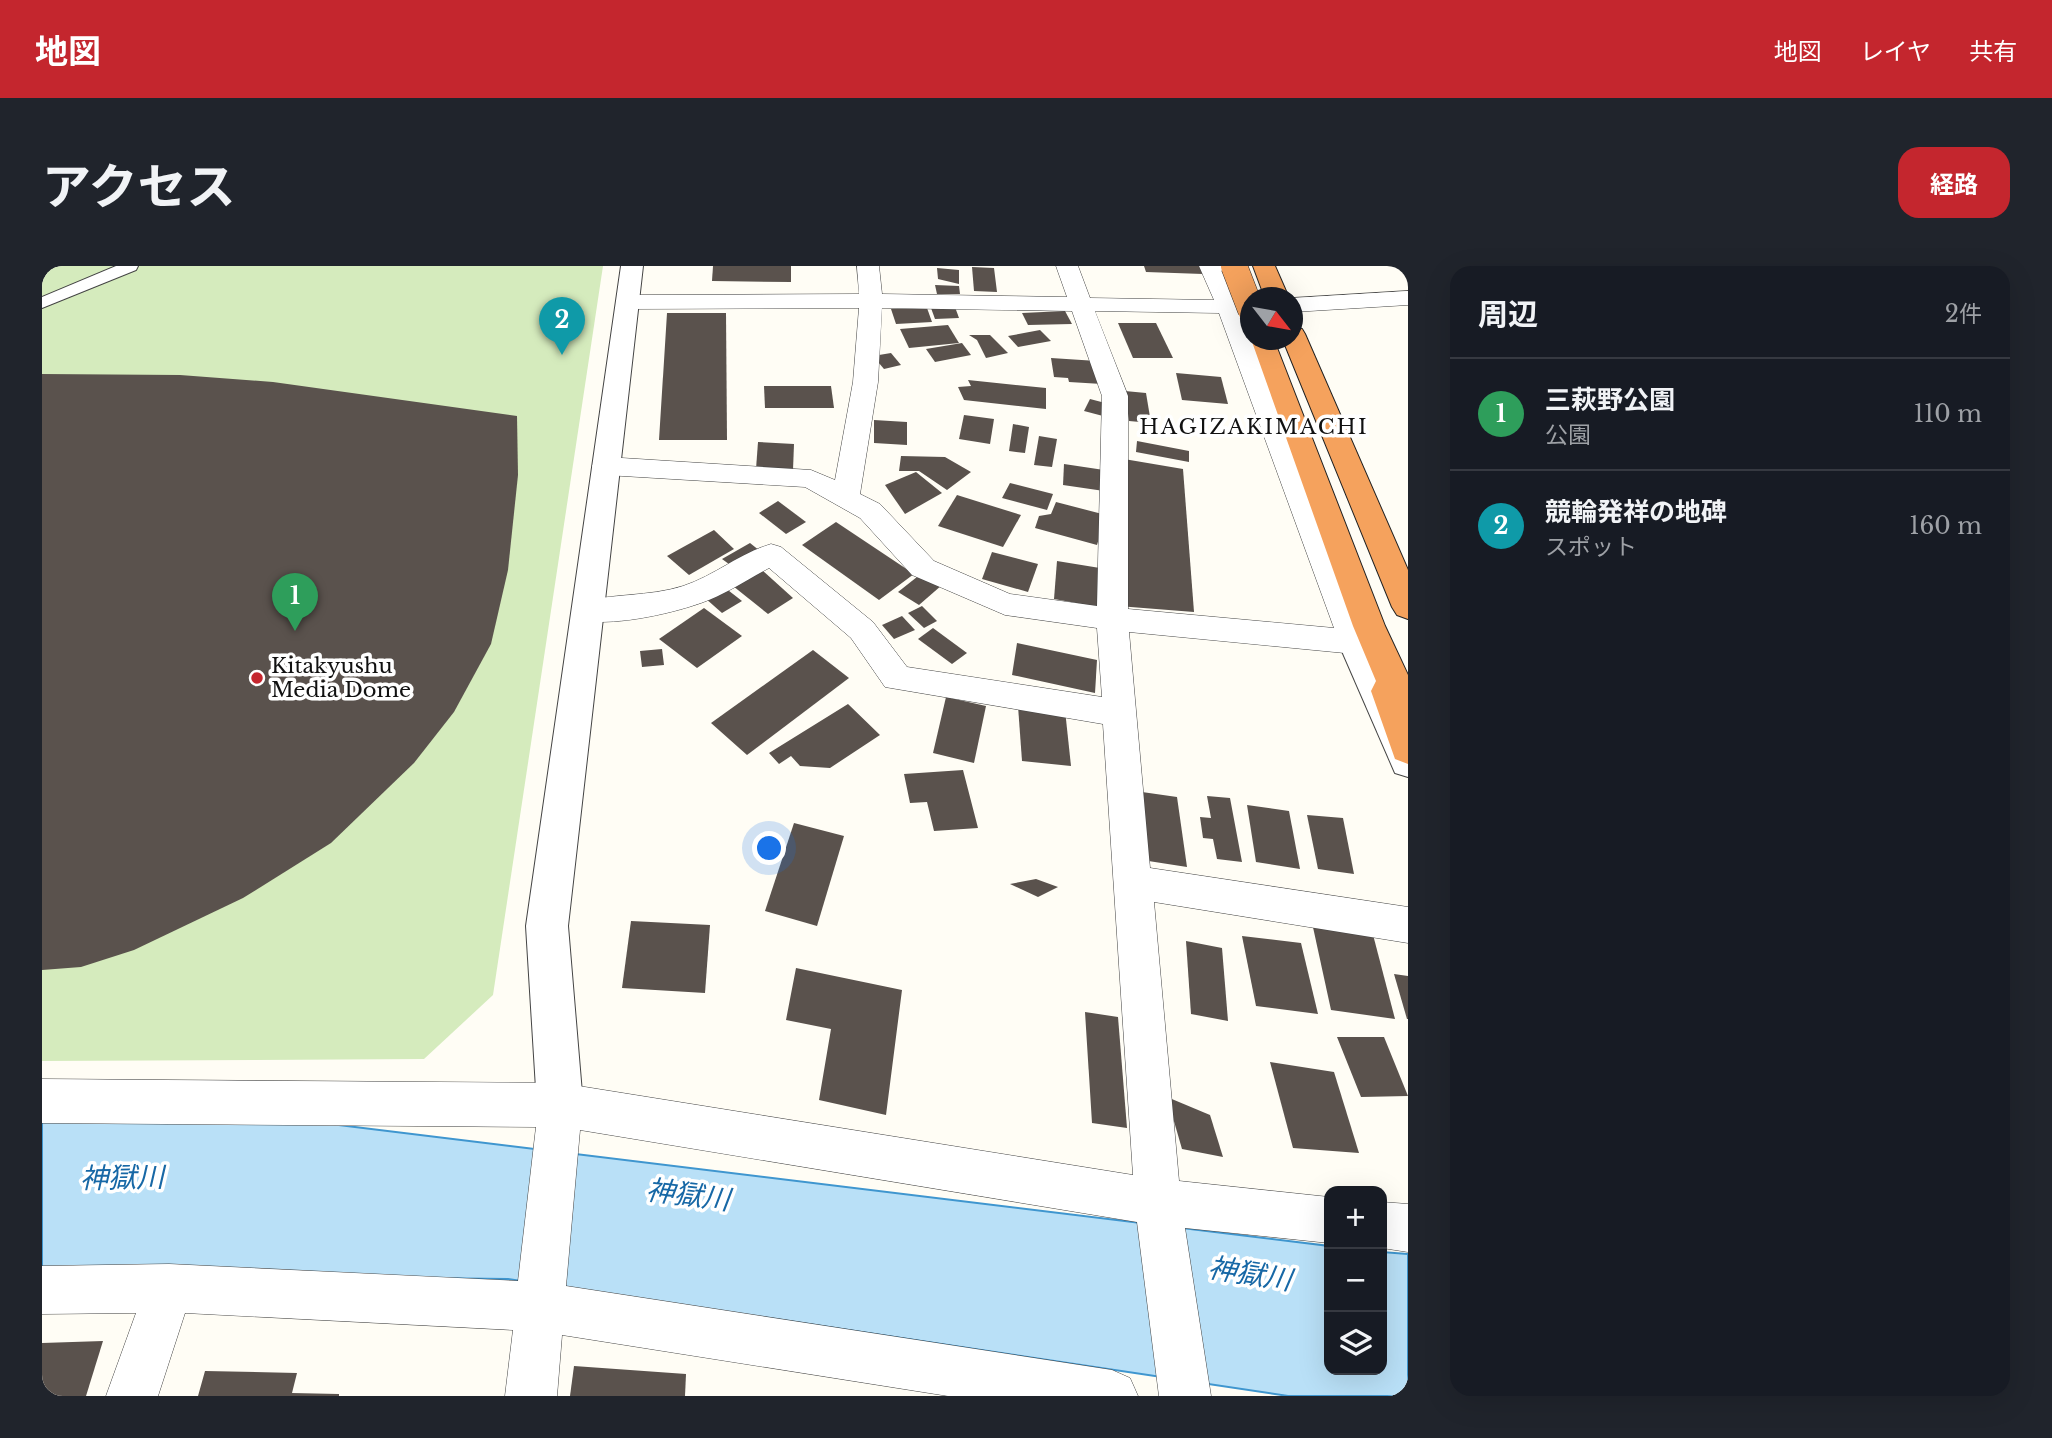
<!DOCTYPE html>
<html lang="ja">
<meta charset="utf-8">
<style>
body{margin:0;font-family:"Libre Baskerville","Noto Sans JP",serif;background:#20242c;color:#f1f3f6}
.controls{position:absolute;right:21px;bottom:21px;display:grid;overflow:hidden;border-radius:14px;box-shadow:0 7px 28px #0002}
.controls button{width:63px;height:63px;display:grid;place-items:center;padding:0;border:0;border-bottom:2px solid #363941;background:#171b24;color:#f1f3f6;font:35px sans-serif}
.compass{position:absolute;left:1198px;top:21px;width:63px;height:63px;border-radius:50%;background:#171b24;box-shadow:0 7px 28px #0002;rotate:121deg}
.you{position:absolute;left:728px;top:583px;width:24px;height:24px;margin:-18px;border:5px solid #fff;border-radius:50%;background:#1a73e8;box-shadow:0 0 0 10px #1a73e833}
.badge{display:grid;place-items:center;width:46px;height:46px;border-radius:50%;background:#c4262e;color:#fff;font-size:23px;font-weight:700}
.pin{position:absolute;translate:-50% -58px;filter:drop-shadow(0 2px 4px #0008)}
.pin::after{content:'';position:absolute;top:37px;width:24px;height:21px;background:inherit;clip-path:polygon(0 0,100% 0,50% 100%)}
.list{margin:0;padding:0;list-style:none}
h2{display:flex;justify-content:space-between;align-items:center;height:91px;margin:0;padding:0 28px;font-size:30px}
h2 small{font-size:23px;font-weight:400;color:#9ea1a6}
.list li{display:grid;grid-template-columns:46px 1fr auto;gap:21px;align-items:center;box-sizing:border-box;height:112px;padding:0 28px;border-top:2px solid #363941}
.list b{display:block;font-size:26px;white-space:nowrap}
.list p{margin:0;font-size:23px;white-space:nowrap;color:#9ea1a6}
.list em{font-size:23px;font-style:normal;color:#9ea1a6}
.icon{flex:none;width:38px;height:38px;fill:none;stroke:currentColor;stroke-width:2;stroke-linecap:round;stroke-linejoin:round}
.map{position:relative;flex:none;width:1366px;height:1130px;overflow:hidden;border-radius:21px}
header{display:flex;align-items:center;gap:42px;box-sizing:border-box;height:98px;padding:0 35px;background:#c4262e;color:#fff}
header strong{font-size:33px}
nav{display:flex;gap:38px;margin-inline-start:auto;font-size:24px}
.intro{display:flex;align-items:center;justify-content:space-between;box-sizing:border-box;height:168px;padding:0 42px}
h1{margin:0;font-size:49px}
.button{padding:18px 32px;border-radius:21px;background:#c4262e;color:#fff;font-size:24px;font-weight:700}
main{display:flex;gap:42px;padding:0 42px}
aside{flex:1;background:#171b24;border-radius:21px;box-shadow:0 7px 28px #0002}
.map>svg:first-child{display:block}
</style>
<header>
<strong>地図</strong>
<nav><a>地図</a><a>レイヤ</a><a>共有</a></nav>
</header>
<div class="intro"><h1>アクセス</h1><a class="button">経路</a></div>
<main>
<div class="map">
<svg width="1366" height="1130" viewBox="0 0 1366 1130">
<rect width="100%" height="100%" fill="#fffdf5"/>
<polygon fill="#d5ebbd" points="0,0 561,0 451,729 382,793 0,795"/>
<polygon fill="#b9e0f7" stroke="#3f96cf" stroke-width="2" points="0,855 264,855 1287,980 1287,1104 1340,1104 1340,986 1366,988 1366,1130 1246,1130 466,1013 0,1008"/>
<g fill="#5a524d">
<polygon points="671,0 749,0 749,16 670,15"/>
<polygon points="1102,0 1158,0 1161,8 1104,6"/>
<polygon points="930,1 952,2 955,26 932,25"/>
<polygon points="895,2 917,4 917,18 896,13"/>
<polygon points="893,19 917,20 918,28 895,28"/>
<polygon points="913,41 917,52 893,53 889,42"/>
<polygon points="885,42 890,56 854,58 849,43"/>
<polygon points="1023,45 1030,58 986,59 980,47"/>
<polygon points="625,47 684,47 685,174 617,174"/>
<polygon points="1076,57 1114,57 1131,92 1091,92"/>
<polygon points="906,59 917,77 867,82 858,63"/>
<polygon points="998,64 1009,75 976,81 966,70"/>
<polygon points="927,69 948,69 966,87 944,92 935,74"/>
<polygon points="920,77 929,89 893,96 884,83"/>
<polygon points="849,87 859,99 842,103 831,90"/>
<polygon points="1009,92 1055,95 1060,118 1027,116 1026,112 1012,111"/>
<polygon points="1134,107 1179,111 1186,138 1140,134"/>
<polygon points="0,108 138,109 231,116 475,150 476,209 466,304 449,378 412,446 372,497 289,577 201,632 92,684 39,701 0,704"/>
<polygon points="926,114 1004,122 1004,143 922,134 916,121 929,120"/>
<polygon points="722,120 789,120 792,142 723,142"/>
<polygon points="1083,125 1104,127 1109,157 1087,155"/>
<polygon points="1048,133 1067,138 1061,150 1042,145"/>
<polygon points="922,149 952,153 948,178 917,173"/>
<polygon points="832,154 865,156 865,179 832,177"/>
<polygon points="971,158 987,161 983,187 967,185"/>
<polygon points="997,170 1015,173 1010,201 992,199"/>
<polygon points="1095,175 1147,185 1147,196 1094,186"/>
<polygon points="716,176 752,178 751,204 714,203"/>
<polygon points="859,190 903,191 929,206 905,224 877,205 857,205"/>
<polygon points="1076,192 1141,203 1152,346 1076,340"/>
<polygon points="1022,198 1062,204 1062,225 1021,219"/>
<polygon points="874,206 900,227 863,248 843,219"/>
<polygon points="968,217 1011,228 1005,244 960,232"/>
<polygon points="915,229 979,249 961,281 896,260"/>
<polygon points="736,235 764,256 744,268 717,247"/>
<polygon points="1014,236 1064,249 1055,279 993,262 997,250 1009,248"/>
<polygon points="794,256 872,308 837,334 760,279"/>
<polygon points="672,264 692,283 647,309 625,290"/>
<polygon points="708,277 718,285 691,301 680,293"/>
<polygon points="950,286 996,298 986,326 940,313"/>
<polygon points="1015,295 1064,303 1062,342 1012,333"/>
<polygon points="719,303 751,332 726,348 691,320"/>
<polygon points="880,307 900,319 877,339 856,326"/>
<polygon points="682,321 700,335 680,347 663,332"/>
<polygon points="880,340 895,355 882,362 866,347"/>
<polygon points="662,342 700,370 655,402 617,373"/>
<polygon points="860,350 873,364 852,373 840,359"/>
<polygon points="891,362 925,387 910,398 876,373"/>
<polygon points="975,377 1055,394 1053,427 970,409"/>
<polygon points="620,383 622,399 600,401 598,385"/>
<polygon points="771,384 807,412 705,489 669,457"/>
<polygon points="904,431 944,440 932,497 891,487"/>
<polygon points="806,438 838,469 788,502 758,500 749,490 737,498 727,487"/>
<polygon points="976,440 1023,444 1029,500 980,495"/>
<polygon points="921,504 936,562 892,565 885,536 868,537 862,508"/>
<polygon points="1093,525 1135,531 1145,601 1100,594"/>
<polygon points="1165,530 1188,532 1200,596 1175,593 1171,573 1161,572 1158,551 1169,552"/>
<polygon points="1205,539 1247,545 1258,603 1214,596"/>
<polygon points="1265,549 1301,552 1312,608 1276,603"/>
<polygon points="752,557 802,570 775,660 723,645"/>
<polygon points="994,613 1016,621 996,631 968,618"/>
<polygon points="1269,652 1329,661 1353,753 1289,744"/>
<polygon points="589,655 668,659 663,727 580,722"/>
<polygon points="1200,670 1259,677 1276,748 1214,740"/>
<polygon points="1144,675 1180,682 1186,755 1149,748"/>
<polygon points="754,702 860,724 844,849 777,834 789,763 744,754"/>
<polygon points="1352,708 1366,710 1366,753 1365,753"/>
<polygon points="1043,746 1076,751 1085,862 1050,857"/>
<polygon points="1295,771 1342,771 1366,830 1319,831"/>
<polygon points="1228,796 1292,806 1317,887 1251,882"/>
<polygon points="1125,831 1168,849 1181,891 1140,883"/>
<polygon points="61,1075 44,1130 0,1130 0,1077"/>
<polygon points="532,1100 644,1108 643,1130 528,1130"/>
<polygon points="163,1105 255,1107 250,1127 297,1128 297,1130 156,1130"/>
</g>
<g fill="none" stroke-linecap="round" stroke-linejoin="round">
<g stroke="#444" stroke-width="2">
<polygon id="pedestrian" points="74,0 96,0 94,4 0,42 0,31"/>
</g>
<g stroke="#444" stroke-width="1">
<g id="minor">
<path d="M815,0H837L840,28L1025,31L1014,0H1036L1048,32L1172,34L1157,0H1179L1195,34H1209V48H1201L1209,74H1211L1329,376L1324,384L1313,388L1087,366L1108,602L1366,641V677L1112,636L1137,915L1287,931V977L1143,962L1169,1130H1117L1095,956L538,864L524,1020L1070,1104L1088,1112L1096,1130H906L520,1069L515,1130H463L471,1064L143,1047L116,1130H64L94,1047L0,1048V1000L127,998L476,1015L494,861L0,857V813L518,817L1091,909L1061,458L843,421L809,372L727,302C705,314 682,329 659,337C628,348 566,362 535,353L531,345L535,337C569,327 607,331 641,320C672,310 698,287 729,278L739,281L831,356L865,401L1060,431L1055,362L963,349L870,309L818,252L763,221L564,209L554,206L550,200L554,194L564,191L769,204L793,214L811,116L817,42L586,43L578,41L575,36L578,31L586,29L817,28ZM840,42L1030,45L1060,130L1055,340L968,328L892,295L838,238L818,228L836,116ZM1053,45L1177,47L1292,362L1086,343V130Z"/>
<polygon points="1366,25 1366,39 1251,46 1251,32"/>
<polygon points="1340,936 1366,938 1366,986 1340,982"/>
</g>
</g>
<g stroke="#444" stroke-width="2">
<g id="tertiary">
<polygon points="579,0 601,0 526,660 541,839 534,855 518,862 502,855 495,839 484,660"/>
<polygon points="1313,364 1325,367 1366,456 1366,511 1353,507 1296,376 1301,367"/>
</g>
</g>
<g stroke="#222" stroke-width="2">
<g id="motorway">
<polygon points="1211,0 1233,0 1247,32 1223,32"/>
<polygon points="1251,61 1260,63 1263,68 1366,304 1366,353 1355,349 1350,341 1241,74 1251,74"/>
<polygon points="1209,73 1232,74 1343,360 1366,409 1366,498 1353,493 1329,425 1334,415 1311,360"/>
</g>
</g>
<use href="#pedestrian" fill="#fff" fill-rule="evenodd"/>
<use href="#minor" fill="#fff" fill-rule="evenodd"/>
<use href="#tertiary" fill="#fff" fill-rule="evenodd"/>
<use href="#motorway" fill="#f5a25d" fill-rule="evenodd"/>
<g stroke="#222" stroke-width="27" stroke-linecap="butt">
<polyline id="motorway-bridge" points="1192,0 1209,44"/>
</g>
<use href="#motorway-bridge" stroke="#f5a25d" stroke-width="26"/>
</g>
<circle fill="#c4262e" stroke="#fff" stroke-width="2.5" cx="215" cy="412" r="7"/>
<g text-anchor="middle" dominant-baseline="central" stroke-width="7" stroke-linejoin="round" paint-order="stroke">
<g font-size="21" letter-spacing="2" fill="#111" stroke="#fff">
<text x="1212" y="161">HAGIZAKIMACHI</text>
</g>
<g font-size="21" fill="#111" stroke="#fff" text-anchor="start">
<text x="229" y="400">Kitakyushu<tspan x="229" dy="24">Media Dome</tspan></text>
</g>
<g font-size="28" font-style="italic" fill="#1768a6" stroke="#fff">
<text transform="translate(80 912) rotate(-1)">神獄川</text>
<text transform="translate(646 929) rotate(7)">神獄川</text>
<text transform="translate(1208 1008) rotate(9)">神獄川</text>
</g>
</g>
</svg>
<div class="controls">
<button>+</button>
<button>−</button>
<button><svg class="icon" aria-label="layers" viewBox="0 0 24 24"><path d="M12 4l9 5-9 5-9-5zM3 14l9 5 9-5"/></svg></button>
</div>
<svg class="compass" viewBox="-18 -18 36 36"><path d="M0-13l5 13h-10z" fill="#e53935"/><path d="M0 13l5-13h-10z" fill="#9ea1a6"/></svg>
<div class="you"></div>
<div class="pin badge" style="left:253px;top:365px;background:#2e9e5b">1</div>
<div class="pin badge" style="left:520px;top:89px;background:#0f9aa8">2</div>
</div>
<aside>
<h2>周辺<small>2件</small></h2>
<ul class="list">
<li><span class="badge" style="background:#2e9e5b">1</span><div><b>三萩野公園</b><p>公園</p></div><em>110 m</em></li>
<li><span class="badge" style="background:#0f9aa8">2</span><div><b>競輪発祥の地碑</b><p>スポット</p></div><em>160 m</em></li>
</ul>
</aside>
</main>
